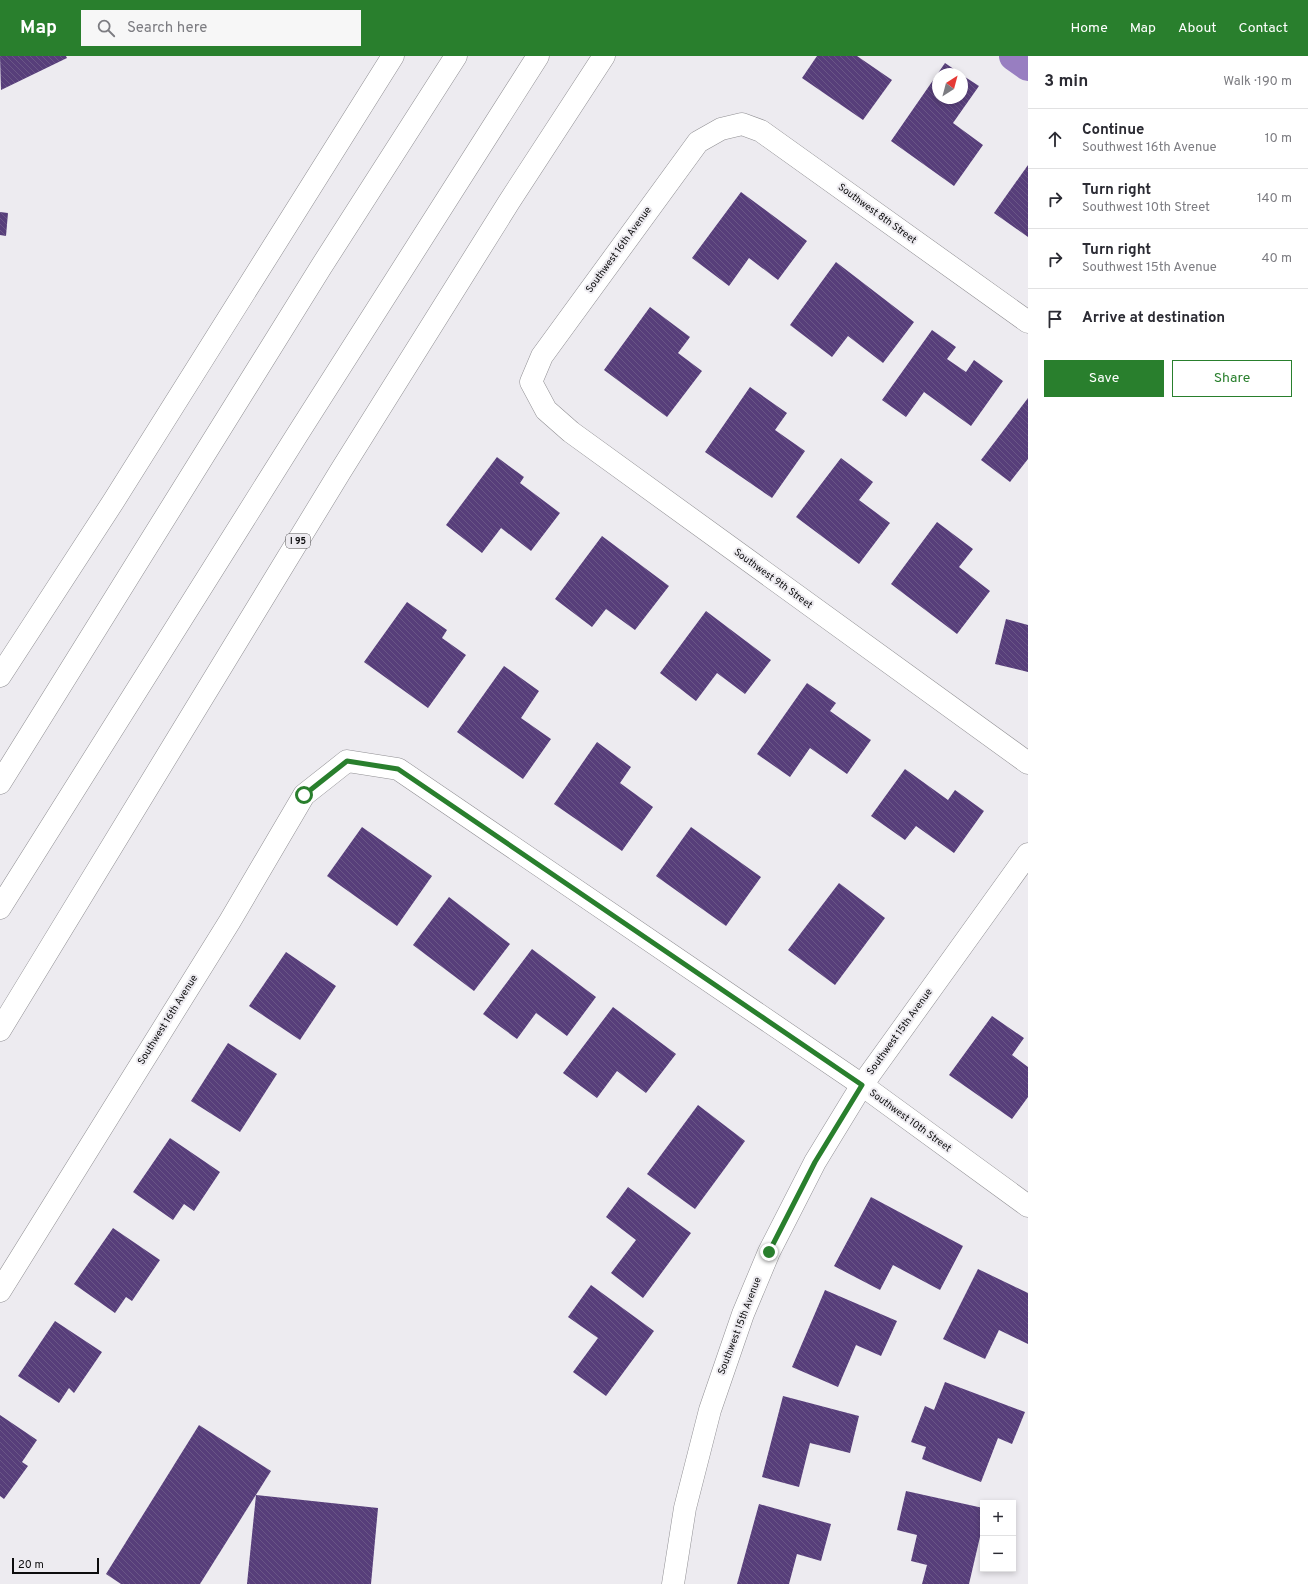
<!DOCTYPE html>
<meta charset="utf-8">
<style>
body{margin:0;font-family:Overpass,sans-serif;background:#f7f7f7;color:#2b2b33}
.controls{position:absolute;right:12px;bottom:12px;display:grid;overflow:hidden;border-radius:0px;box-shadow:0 2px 6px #0003}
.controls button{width:36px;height:36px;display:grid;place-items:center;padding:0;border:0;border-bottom:1px solid #e1e1e2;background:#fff;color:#2b2b33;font:20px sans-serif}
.compass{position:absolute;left:932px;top:12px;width:36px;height:36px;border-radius:50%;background:#fff;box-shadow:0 2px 6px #0003;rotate:36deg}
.scale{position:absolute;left:12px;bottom:10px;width:87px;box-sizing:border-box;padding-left:4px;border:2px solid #0c0c0d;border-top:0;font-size:11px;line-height:14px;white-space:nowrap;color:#0c0c0d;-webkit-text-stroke:3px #edebf0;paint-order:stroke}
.stop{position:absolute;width:12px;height:12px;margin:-9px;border:3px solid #297f2d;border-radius:50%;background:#fff}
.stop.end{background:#297f2d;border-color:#fff;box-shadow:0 1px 4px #0008}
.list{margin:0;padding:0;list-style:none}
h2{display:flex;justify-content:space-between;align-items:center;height:52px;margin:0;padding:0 16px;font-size:17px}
h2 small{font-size:13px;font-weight:400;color:#7c7c81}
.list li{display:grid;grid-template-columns:26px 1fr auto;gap:12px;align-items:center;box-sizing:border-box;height:60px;padding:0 16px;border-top:1px solid #e1e1e2}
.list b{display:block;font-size:15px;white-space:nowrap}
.list p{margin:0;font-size:13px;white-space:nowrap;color:#7c7c81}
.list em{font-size:13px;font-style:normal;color:#7c7c81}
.actions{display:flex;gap:8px;padding:12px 16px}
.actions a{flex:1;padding:9px 0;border:1px solid #297f2d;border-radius:0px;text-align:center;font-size:14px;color:#297f2d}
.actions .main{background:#297f2d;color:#fff}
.icon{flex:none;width:22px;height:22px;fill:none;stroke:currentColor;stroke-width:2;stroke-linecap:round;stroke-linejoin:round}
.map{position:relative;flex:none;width:1028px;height:1528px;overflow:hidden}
header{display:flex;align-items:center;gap:24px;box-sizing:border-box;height:56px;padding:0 20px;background:#297f2d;color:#fff}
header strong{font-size:19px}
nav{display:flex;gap:22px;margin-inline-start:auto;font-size:14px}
.search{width:280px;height:36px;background:#f7f7f7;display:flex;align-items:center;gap:10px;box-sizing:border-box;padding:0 14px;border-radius:0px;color:#7c7c81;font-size:15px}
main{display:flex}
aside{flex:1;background:#fff}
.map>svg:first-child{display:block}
</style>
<header>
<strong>Map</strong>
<div class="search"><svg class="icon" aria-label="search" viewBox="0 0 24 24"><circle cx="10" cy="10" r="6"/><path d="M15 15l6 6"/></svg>Search here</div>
<nav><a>Home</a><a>Map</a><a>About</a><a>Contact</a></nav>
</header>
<main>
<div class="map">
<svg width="1028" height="1528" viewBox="0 0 1028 1528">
<defs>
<pattern id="building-back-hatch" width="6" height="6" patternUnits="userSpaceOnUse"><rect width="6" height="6" fill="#573e7a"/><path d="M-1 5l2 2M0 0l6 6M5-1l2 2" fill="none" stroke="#6a5686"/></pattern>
</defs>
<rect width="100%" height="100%" fill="#edebf0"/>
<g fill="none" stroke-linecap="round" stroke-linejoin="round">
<polyline stroke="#987ec1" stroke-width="30" points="1014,0 1028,10"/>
</g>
<g fill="url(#building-back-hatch)">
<polygon points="0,0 66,0 67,2 1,34"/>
<polygon points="817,0 857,0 892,24 863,64 802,22"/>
<polygon points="945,7 961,18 938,18 938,42 962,42 962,19 979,30 953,67 983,89 954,130 891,85"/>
<polygon points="1028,109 1028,181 994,157"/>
<polygon points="741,136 807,185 778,224 749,202 729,230 692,202"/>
<polygon points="0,156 8,157 6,180 0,179"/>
<polygon points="836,206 914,266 883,307 848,280 832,301 790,269"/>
<polygon points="650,251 690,281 678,297 702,315 667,361 604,314"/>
<polygon points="932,274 956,291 947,303 966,316 974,304 1003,325 971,370 924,336 906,361 882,344"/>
<polygon points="750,331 787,357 775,374 805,395 772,442 705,396"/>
<polygon points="1028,342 1028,403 1010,426 981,404"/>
<polygon points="497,401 524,421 520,427 560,457 531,495 501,472 482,497 446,469"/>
<polygon points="841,402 873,426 859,444 890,467 859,508 796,461"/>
<polygon points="937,466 973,493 959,511 990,535 957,578 891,528"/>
<polygon points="602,480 669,530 635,574 606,553 592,571 555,543"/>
<polygon points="407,546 447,574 442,582 466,599 428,652 364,606"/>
<polygon points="706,555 771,604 745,638 717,617 696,645 660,617"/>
<polygon points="1006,563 1028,569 1028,616 995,608"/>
<polygon points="504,610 539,635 521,662 551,683 523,723 457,676"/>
<polygon points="807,627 836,647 830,655 871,684 847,718 810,692 790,721 757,698"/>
<polygon points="597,686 631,711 620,727 653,751 622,795 554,748"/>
<polygon points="905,713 948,744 955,734 984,755 954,797 916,770 905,784 871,760"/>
<polygon points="362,771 432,820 397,870 327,820"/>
<polygon points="691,771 761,821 726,870 656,820"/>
<polygon points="839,827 885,862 835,929 788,894"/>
<polygon points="449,841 510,888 474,935 413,889"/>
<polygon points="532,893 596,941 567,980 536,957 517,983 483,958"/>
<polygon points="286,896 336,930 300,984 249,950"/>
<polygon points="613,951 676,998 646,1037 617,1015 597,1042 563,1017"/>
<polygon points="992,960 1024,982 1012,999 1028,1011 1028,1041 1012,1063 949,1019"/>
<polygon points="228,987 277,1018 240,1076 191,1045"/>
<polygon points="698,1049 745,1085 695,1153 647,1118"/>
<polygon points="170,1082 220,1116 194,1155 184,1148 173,1164 133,1136"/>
<polygon points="628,1131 691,1177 643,1242 611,1217 636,1184 606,1161"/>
<polygon points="871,1141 963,1190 940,1234 893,1209 880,1234 834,1210"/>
<polygon points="113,1172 160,1204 132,1245 126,1241 115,1257 74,1228"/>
<polygon points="978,1213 1028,1237 1028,1288 999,1274 985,1303 943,1283"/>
<polygon points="591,1229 654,1275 606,1340 573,1316 598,1282 568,1261"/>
<polygon points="825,1234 897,1265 881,1300 856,1289 838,1331 792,1311"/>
<polygon points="55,1265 102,1296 74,1337 69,1332 59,1347 18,1320"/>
<polygon points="945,1326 1025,1356 1012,1388 998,1382 981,1426 922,1403 926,1391 911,1386 925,1350 934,1354"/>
<polygon points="783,1340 859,1360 850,1397 810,1387 799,1431 762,1421"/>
<polygon points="0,1359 37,1384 22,1406 28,1410 4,1443 0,1440"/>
<polygon points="199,1369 271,1415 200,1528 121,1528 106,1518"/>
<polygon points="906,1435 983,1452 983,1468 969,1528 922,1528 927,1509 911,1505 917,1479 897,1474"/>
<polygon points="256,1439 378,1452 371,1528 247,1528"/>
<polygon points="759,1448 831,1468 821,1505 797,1498 789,1528 737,1528"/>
</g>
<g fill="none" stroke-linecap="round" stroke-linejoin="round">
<g stroke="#908f93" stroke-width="23">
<g id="street">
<polyline points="1028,266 761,75 742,68 721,73 698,86 542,300 531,326 546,354 571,376 1028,707"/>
<polyline points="0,1235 230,865 304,739 347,705 398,713 862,1029 1028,1150"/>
<polyline points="673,1528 685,1452 710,1354 743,1258 769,1196 815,1106 862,1029 1028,798"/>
</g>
</g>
<g stroke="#908f93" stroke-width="23">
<g id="highway">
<polyline points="0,620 113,446 393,0"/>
<polyline points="0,727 321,211 456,0"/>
<polyline points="0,852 297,379 538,0"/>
<polyline points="0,974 340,416 509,146 604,0"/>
</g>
</g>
<use href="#street" stroke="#fff" stroke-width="22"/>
<use href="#highway" stroke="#fff" stroke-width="22"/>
</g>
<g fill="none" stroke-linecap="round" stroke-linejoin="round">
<polyline stroke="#297f2d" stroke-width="5" points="304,739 347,705 398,713 862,1029 815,1106 769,1196"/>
</g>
<g text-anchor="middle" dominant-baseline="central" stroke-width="4" stroke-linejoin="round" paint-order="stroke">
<rect fill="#edebf0" stroke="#504f51" stroke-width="1" x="286" y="478" width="24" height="14" rx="3"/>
<g font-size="9" font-weight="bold" fill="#0c0c0d">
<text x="298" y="485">I 95</text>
</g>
<g font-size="10" fill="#0c0c0d" stroke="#edebf0">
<text transform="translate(877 158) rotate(36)">Southwest 8th Street</text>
<text transform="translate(619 194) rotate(-54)">Southwest 16th Avenue</text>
<text transform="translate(773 523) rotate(36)">Southwest 9th Street</text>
<text transform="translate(168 964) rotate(-58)">Southwest 16th Avenue</text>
<text transform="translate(900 976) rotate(-54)">Southwest 15th Avenue</text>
<text transform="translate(910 1065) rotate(36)">Southwest 10th Street</text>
<text transform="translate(740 1270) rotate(-69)">Southwest 15th Avenue</text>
</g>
</g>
</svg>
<div class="controls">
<button>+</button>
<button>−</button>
</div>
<svg class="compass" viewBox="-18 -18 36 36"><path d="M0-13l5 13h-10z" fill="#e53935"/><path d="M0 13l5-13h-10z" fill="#7c7c81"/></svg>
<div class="scale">20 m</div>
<div class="stop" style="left:304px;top:739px"></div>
<div class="stop end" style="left:769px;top:1196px"></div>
</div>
<aside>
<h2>3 min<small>Walk · 190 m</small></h2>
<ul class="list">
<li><svg class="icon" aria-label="ahead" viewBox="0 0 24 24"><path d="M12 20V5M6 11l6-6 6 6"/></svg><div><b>Continue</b><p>Southwest 16th Avenue</p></div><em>10 m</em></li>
<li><svg class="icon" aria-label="right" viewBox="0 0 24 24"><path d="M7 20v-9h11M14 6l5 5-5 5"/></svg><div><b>Turn right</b><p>Southwest 10th Street</p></div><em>140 m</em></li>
<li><svg class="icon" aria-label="right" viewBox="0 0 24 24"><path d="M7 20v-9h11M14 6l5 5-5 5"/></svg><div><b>Turn right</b><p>Southwest 15th Avenue</p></div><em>40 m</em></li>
<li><svg class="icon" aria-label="arrive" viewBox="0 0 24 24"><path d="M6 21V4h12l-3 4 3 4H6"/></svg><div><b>Arrive at destination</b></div></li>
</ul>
<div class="actions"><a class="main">Save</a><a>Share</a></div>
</aside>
</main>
